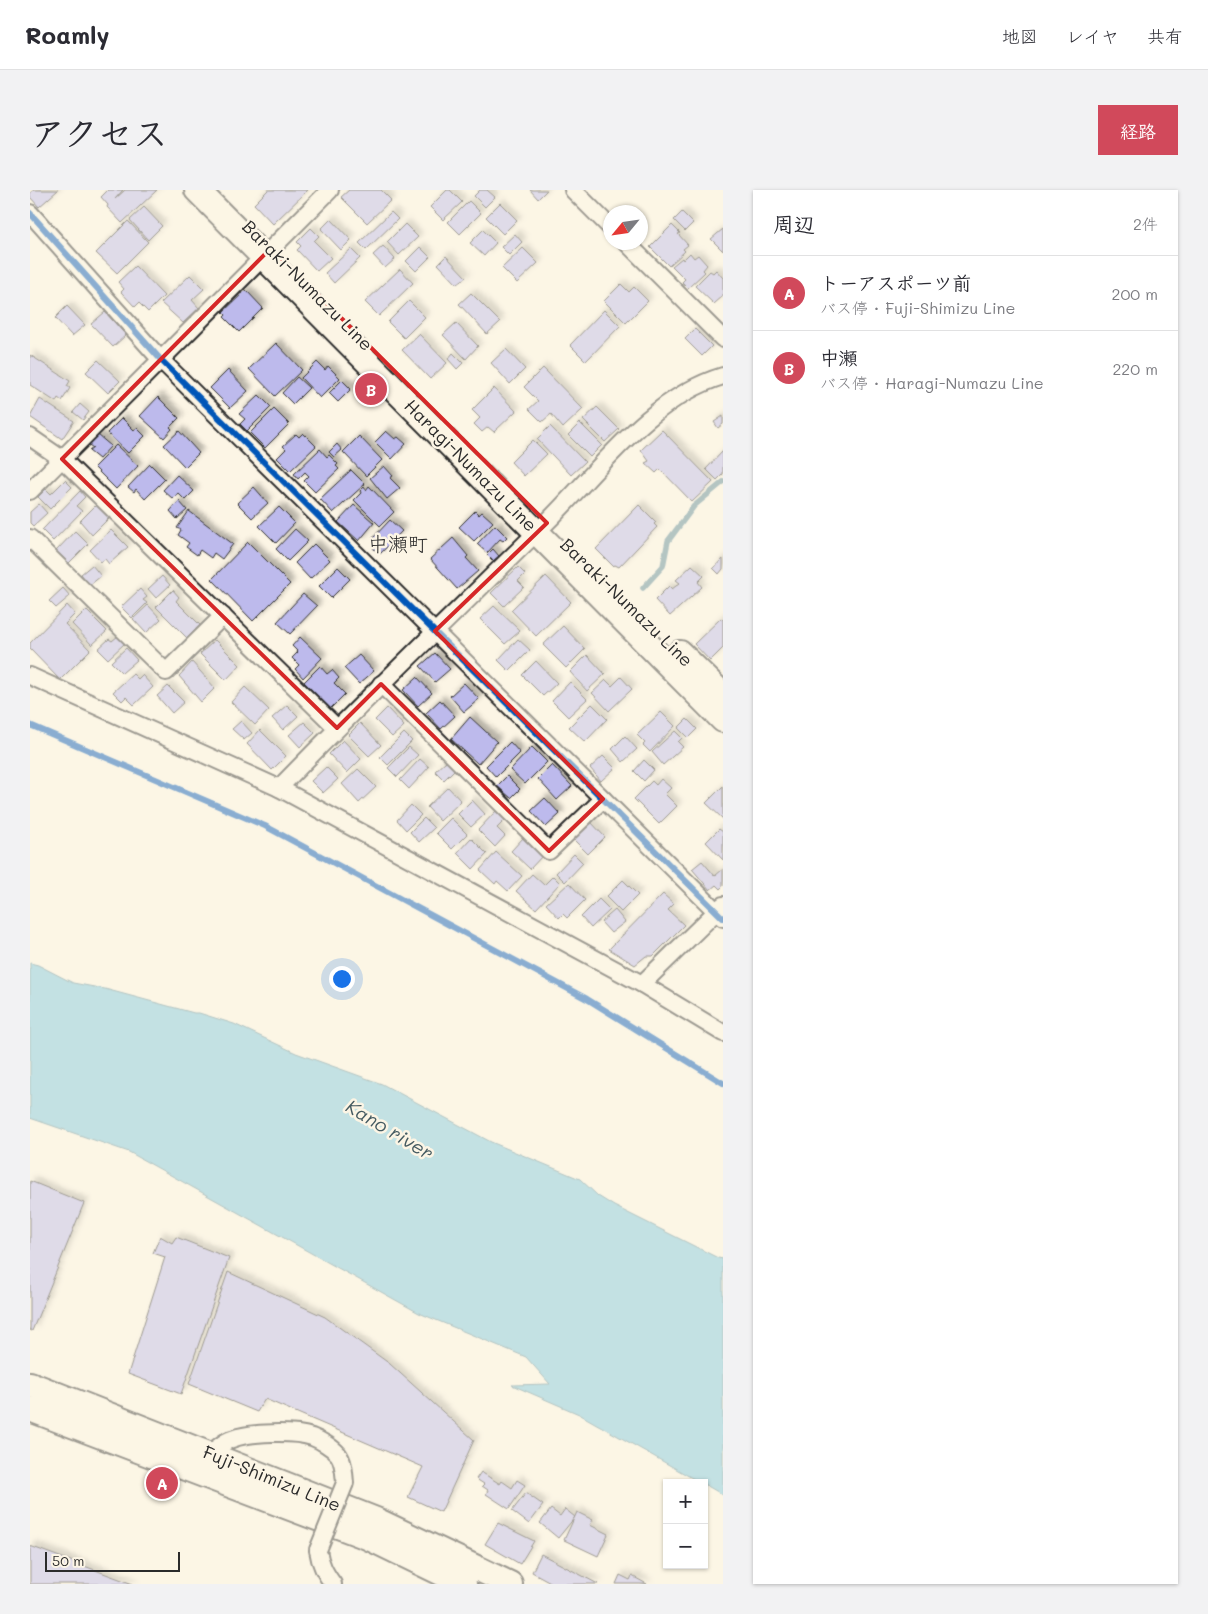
<!DOCTYPE html>
<html lang="ja">
<meta charset="utf-8">
<style>
body{margin:0;font-family:Mali,"Klee One",sans-serif;background:#f2f2f3;color:#2b2b33}
.controls{position:absolute;right:15px;bottom:15px;display:grid;overflow:hidden;border-radius:0px;box-shadow:0 1px 4px #0004}
.controls button{width:45px;height:45px;display:grid;place-items:center;padding:0;border:0;border-bottom:1px solid #e1e1e2;background:#fff;color:#2b2b33;font:25px sans-serif}
.compass{position:absolute;left:573px;top:15px;width:45px;height:45px;border-radius:50%;background:#fff;box-shadow:0 1px 4px #0004;rotate:241deg}
.scale{position:absolute;left:15px;bottom:12px;width:135px;box-sizing:border-box;padding-left:5px;border:2px solid #2b2b2b;border-top:0;font-size:14px;line-height:18px;white-space:nowrap;color:#2b2b2b;-webkit-text-stroke:4px #fcf5e5;paint-order:stroke}
.you{position:absolute;left:311px;top:788px;width:18px;height:18px;margin:-12px;border:4px solid #fff;border-radius:50%;background:#1a73e8;box-shadow:0 0 0 8px #1a73e833}
.badge{display:grid;place-items:center;width:32px;height:32px;border-radius:50%;background:#d1495b;color:#fff;font-size:16px;font-weight:700}
.pin{position:absolute;translate:-50% -50%;border:2px solid #fff;box-shadow:0 1px 5px #0006}
.list{margin:0;padding:0;list-style:none}
h2{display:flex;justify-content:space-between;align-items:center;height:65px;margin:0;padding:0 20px;font-size:21px}
h2 small{font-size:16px;font-weight:400;color:#7c7c81}
.list li{display:grid;grid-template-columns:32px 1fr auto;gap:15px;align-items:center;box-sizing:border-box;height:75px;padding:0 20px;border-top:1px solid #e1e1e2}
.list b{display:block;font-size:19px;white-space:nowrap}
.list p{margin:0;font-size:16px;white-space:nowrap;color:#7c7c81}
.list em{font-size:16px;font-style:normal;color:#7c7c81}
.map{position:relative;flex:none;width:693px;height:1394px;overflow:hidden;border-radius:0px}
header{display:flex;align-items:center;gap:30px;box-sizing:border-box;height:70px;padding:0 25px;background:#fff;border-bottom:1px solid #e1e1e2}
header strong{font-size:24px}
nav{display:flex;gap:28px;margin-inline-start:auto;font-size:18px}
.intro{display:flex;align-items:center;justify-content:space-between;box-sizing:border-box;height:120px;padding:0 30px}
h1{margin:0;font-size:35px}
.button{padding:12px 22px;border-radius:0px;background:#d1495b;color:#fff;font-size:18px;font-weight:700}
main{display:flex;gap:30px;padding:0 30px}
aside{flex:1;background:#fff;border-radius:0px;box-shadow:0 1px 4px #0004}
.map>svg:first-child{display:block}
</style>
<header>
<strong>Roamly</strong>
<nav><a>地図</a><a>レイヤ</a><a>共有</a></nav>
</header>
<div class="intro"><h1>アクセス</h1><a class="button">経路</a></div>
<main>
<div class="map">
<svg width="693" height="1394" viewBox="0 0 693 1394">
<defs>
<filter id="shadow"><feDropShadow dx="4.5" dy="-4.5" stdDeviation="2.5" flood-color="#0004"/></filter>
</defs>
<rect width="100%" height="100%" fill="#fcf5e5"/>
<filter id="ink" filterUnits="userSpaceOnUse"><feTurbulence type="fractalNoise" baseFrequency=".02" numOctaves="2"/><feDisplacementMap in="SourceGraphic" scale="10" xChannelSelector="R" yChannelSelector="G"/><feConvolveMatrix kernelMatrix="1 2 1 2 8 2 1 2 1" color-interpolation-filters="sRGB"/></filter>
<g filter="url(#ink)">
<polygon fill="#7fc7df" stroke="#5d8997" points="0,773 8,775 43,793 75,799 164,823 169,823 204,834 266,863 352,894 461,952 550,989 568,1006 584,1016 688,1068 693,1069 693,1305 674,1294 674,1293 671,1293 549,1224 482,1195 520,1194 496,1167 389,1123 99,962 0,928"/>
<g fill="none" stroke-linecap="round" stroke-linejoin="round">
<polyline stroke="#5d8997" stroke-width="5.5" points="613,398 633,376 638,351 664,316 693,292"/>
</g>
<g fill="#bdbaec" stroke="#2b2b2b" filter="url(#shadow)">
<polygon points="4,0 28,0 9,17 0,7 0,3"/>
<polygon points="78,0 93,0 85,9 95,0 127,0 92,33 77,17 78,15 71,7"/>
<polygon points="238,0 278,0 243,34 224,14"/>
<polygon points="319,0 351,0 361,10 337,33 311,7"/>
<polygon points="417,0 420,0 432,12 413,30 400,17"/>
<polygon points="450,0 457,0 465,7 455,17 444,6"/>
<polygon points="500,0 517,0 508,9"/>
<polygon points="439,11 451,23 430,44 418,32"/>
<polygon points="470,13 487,30 473,44 456,27"/>
<polygon points="114,17 132,36 118,50 100,30"/>
<polygon points="361,22 368,29 336,60 329,53"/>
<polygon points="652,22 663,33 655,41 644,30"/>
<polygon points="301,29 321,50 311,60 291,39"/>
<polygon points="98,31 118,52 87,83 66,63"/>
<polygon points="375,34 388,47 369,65 357,52"/>
<polygon points="642,35 650,43 648,44 658,55 653,59 655,61 639,76 620,57"/>
<polygon points="281,38 289,46 284,51 301,68 287,81 267,60 271,56 267,52"/>
<polygon points="693,39 693,61 681,49"/>
<polygon points="453,40 466,53 454,66 440,53"/>
<polygon points="485,44 492,52 479,65 471,57"/>
<polygon points="353,56 365,69 355,78 343,65"/>
<polygon points="390,57 400,67 386,81 376,71"/>
<polygon points="493,58 508,73 487,93 472,78"/>
<polygon points="321,59 330,68 304,93 295,83"/>
<polygon points="660,63 664,68 668,65 677,75 673,80 675,82 658,98 652,92 655,89 642,76 652,68 653,70"/>
<polygon points="416,66 436,87 427,94 408,74"/>
<polygon points="105,76 134,106 118,122 109,113 105,117 91,102 94,99 88,92"/>
<polygon points="370,79 383,93 349,126 335,112"/>
<polygon points="686,80 693,88 693,106 684,114 665,96 680,81 683,83"/>
<polygon points="160,85 174,99 162,110 169,118 153,133 131,113"/>
<polygon points="591,94 599,102 604,97 618,111 596,133 574,111"/>
<polygon points="216,100 233,118 209,142 194,127 196,125 193,122"/>
<polygon points="441,103 470,132 457,144 429,114"/>
<polygon points="379,111 395,127 374,148 358,132"/>
<polygon points="37,116 55,135 42,146 25,128"/>
<polygon points="574,120 590,136 556,171 540,155"/>
<polygon points="75,122 96,145 83,157 61,134"/>
<polygon points="426,133 448,156 436,169 413,145"/>
<polygon points="665,139 682,156 672,166 655,149"/>
<polygon points="389,144 417,173 400,189 372,160"/>
<polygon points="246,153 272,180 245,206 219,179"/>
<polygon points="476,159 495,179 480,194 461,173"/>
<polygon points="423,163 433,173 427,179 418,169"/>
<polygon points="0,165 40,191 37,196 40,198 32,211 28,208 26,212 0,195"/>
<polygon points="68,170 90,191 78,203 56,182"/>
<polygon points="287,172 295,180 298,176 310,188 290,208 271,188"/>
<polygon points="513,178 553,219 533,238 521,224 512,232 499,219 508,211 494,197"/>
<polygon points="198,180 218,201 200,218 180,198"/>
<polygon points="267,187 279,198 263,214 252,203"/>
<polygon points="312,190 321,199 308,212 299,203"/>
<polygon points="464,198 486,221 464,242 458,237 452,242 444,234 450,228 442,220"/>
<polygon points="229,205 241,217 217,241 210,234 215,229 209,224"/>
<polygon points="128,207 149,228 140,237 142,239 134,248 110,226"/>
<polygon points="10,209 44,231 32,249 0,227"/>
<polygon points="50,214 59,222 53,230 43,222"/>
<polygon points="567,217 589,239 575,252 553,230"/>
<polygon points="244,219 259,234 235,258 220,243"/>
<polygon points="693,226 693,234 688,238 684,232"/>
<polygon points="92,228 104,240 107,238 115,246 98,263 77,243"/>
<polygon points="550,233 572,255 560,267 538,245"/>
<polygon points="520,236 555,272 541,285 507,249"/>
<polygon points="632,240 683,292 662,312 630,279 626,283 615,273 619,271 611,260"/>
<polygon points="149,241 169,263 155,277 134,255"/>
<polygon points="356,241 365,249 368,247 376,254 362,269 345,252"/>
<polygon points="273,243 286,256 260,281 247,268 256,259 253,256 266,244 269,247"/>
<polygon points="68,245 81,256 69,269 59,261 63,258 59,255"/>
<polygon points="329,246 352,270 336,286 313,262"/>
<polygon points="503,250 517,264 494,286 481,272"/>
<polygon points="307,254 312,260 304,267 299,262"/>
<polygon points="86,255 108,276 86,299 64,277"/>
<polygon points="290,259 297,267 299,265 308,274 306,276 309,279 285,302 274,291 279,286 275,282 268,289 264,284"/>
<polygon points="693,261 693,284 687,290 676,279"/>
<polygon points="120,274 135,289 115,309 106,299 104,302 98,297"/>
<polygon points="354,276 363,286 360,288 370,298 357,309 340,288"/>
<polygon points="321,280 335,294 303,323 290,309"/>
<polygon points="147,285 164,301 155,310 148,303 143,309 133,300"/>
<polygon points="35,290 42,297 20,319 8,307 16,299 21,304"/>
<polygon points="339,296 364,322 350,336 324,310 331,303 330,301 334,297 336,300"/>
<polygon points="224,297 238,313 222,328 207,313"/>
<polygon points="50,301 55,307 46,316 52,321 23,351 12,340"/>
<polygon points="149,311 157,320 147,329 140,321"/>
<polygon points="9,314 17,323 3,336 0,333 0,322"/>
<polygon points="66,315 79,328 62,345 50,331"/>
<polygon points="324,315 344,333 329,351 308,332"/>
<polygon points="609,315 626,332 624,334 627,337 589,377 585,375 583,376 566,359"/>
<polygon points="249,317 265,333 246,353 229,336"/>
<polygon points="159,321 203,354 192,369 184,363 181,368 170,360 167,365 156,357 159,353 148,345 151,340 147,338"/>
<polygon points="445,321 449,325 452,322 463,332 444,351 429,337"/>
<polygon points="360,330 372,341 350,364 343,358 347,354 342,349"/>
<polygon points="465,335 477,347 473,351 470,349 457,363 447,354"/>
<polygon points="265,339 278,351 258,371 246,359"/>
<polygon points="81,340 98,357 79,374 75,369 71,372 60,360"/>
<polygon points="45,341 58,354 39,373 26,361"/>
<polygon points="423,348 438,366 436,368 448,381 427,399 400,369"/>
<polygon points="218,352 260,394 223,431 182,389"/>
<polygon points="284,354 300,370 280,389 265,373"/>
<polygon points="463,359 469,366 463,371 457,365"/>
<polygon points="693,369 693,379 689,384 683,378"/>
<polygon points="62,375 71,386 60,395 51,384"/>
<polygon points="662,375 674,386 668,392 672,397 640,426 625,410 639,396 642,399 650,393 646,390"/>
<polygon points="308,377 320,389 301,408 289,396"/>
<polygon points="488,377 495,384 488,391 494,397 474,416 461,403"/>
<polygon points="132,386 140,395 126,408 118,399"/>
<polygon points="516,386 541,412 506,446 481,420"/>
<polygon points="33,398 40,406 26,418 19,411"/>
<polygon points="110,399 117,407 113,410 117,413 102,428 91,417"/>
<polygon points="143,400 149,407 146,411 170,435 157,448 126,417"/>
<polygon points="273,404 287,416 260,444 247,432"/>
<polygon points="37,415 45,424 35,434 60,460 30,490 0,459 0,453"/>
<polygon points="118,415 131,429 116,443 103,429"/>
<polygon points="464,416 490,441 475,454 450,429"/>
<polygon points="56,420 77,441 62,455 42,434"/>
<polygon points="691,428 693,430 693,458 680,471 664,454"/>
<polygon points="533,436 555,459 536,478 513,455"/>
<polygon points="88,446 95,453 78,469 68,459 79,449 82,451"/>
<polygon points="270,447 292,468 273,488 265,479 269,475 262,468 268,462 262,456"/>
<polygon points="488,449 500,460 479,481 468,470"/>
<polygon points="185,450 210,475 196,490 170,464"/>
<polygon points="96,458 107,470 92,483 81,472"/>
<polygon points="405,463 420,479 405,492 390,476"/>
<polygon points="329,465 344,481 329,494 314,478"/>
<polygon points="557,465 575,484 557,501 540,482"/>
<polygon points="506,471 527,493 513,506 492,485"/>
<polygon points="162,472 185,498 171,512 149,486"/>
<polygon points="290,476 297,484 302,480 309,488 304,493 315,504 300,519 274,492"/>
<polygon points="103,484 108,489 112,485 123,497 104,515 96,507 92,511 83,502"/>
<polygon points="387,487 402,503 388,516 373,500"/>
<polygon points="591,487 602,499 579,521 562,503 576,490 582,496"/>
<polygon points="540,492 557,509 538,527 522,511"/>
<polygon points="434,493 449,509 434,522 420,506"/>
<polygon points="138,496 154,512 142,523 127,506"/>
<polygon points="215,497 239,520 225,535 201,512"/>
<polygon points="410,510 425,526 411,539 396,523"/>
<polygon points="562,514 577,529 555,552 539,537"/>
<polygon points="257,515 268,526 253,540 242,528"/>
<polygon points="357,518 374,536 362,547 345,530"/>
<polygon points="631,522 645,536 620,562 613,555 615,553 607,545"/>
<polygon points="440,527 467,552 448,574 421,549"/>
<polygon points="657,529 667,539 658,548 648,538"/>
<polygon points="211,531 222,543 214,550 202,539"/>
<polygon points="274,532 285,543 270,557 259,545"/>
<polygon points="330,533 351,555 339,566 318,545"/>
<polygon points="230,540 256,566 242,580 217,554"/>
<polygon points="645,541 652,548 648,552 653,557 633,575 622,562"/>
<polygon points="374,543 382,551 358,575 350,567"/>
<polygon points="595,546 607,559 593,572 582,559"/>
<polygon points="313,550 331,569 317,583 299,564"/>
<polygon points="480,552 490,563 466,587 456,576"/>
<polygon points="379,557 388,565 367,587 358,578"/>
<polygon points="502,557 517,572 495,594 480,580"/>
<polygon points="573,566 585,578 571,591 560,578"/>
<polygon points="390,569 399,577 379,599 370,590"/>
<polygon points="614,570 624,580 614,591 604,581"/>
<polygon points="416,571 425,579 414,590 405,581"/>
<polygon points="522,575 542,596 527,610 508,589"/>
<polygon points="296,577 308,589 293,603 281,591"/>
<polygon points="328,579 346,597 329,613 312,594"/>
<polygon points="477,586 490,599 481,608 467,596"/>
<polygon points="631,589 641,598 635,604 647,616 629,634 604,609 622,591 626,595"/>
<polygon points="693,596 693,629 676,613"/>
<polygon points="418,597 431,611 410,631 397,617"/>
<polygon points="515,608 530,624 516,637 501,621"/>
<polygon points="442,610 455,624 441,637 428,624"/>
<polygon points="381,615 391,625 376,640 367,630"/>
<polygon points="467,620 476,629 467,638 475,646 465,657 448,640"/>
<polygon points="394,628 404,638 389,652 380,642"/>
<polygon points="421,628 437,644 422,659 406,643"/>
<polygon points="560,631 575,647 558,664 543,649"/>
<polygon points="689,639 693,642 693,670 676,652"/>
<polygon points="494,647 513,665 500,679 481,661"/>
<polygon points="441,648 457,664 443,679 427,663"/>
<polygon points="466,662 492,686 478,701 467,691 465,694 450,680"/>
<polygon points="544,664 553,673 535,692 526,683"/>
<polygon points="672,671 685,686 693,679 693,696 690,699 686,695 680,700 662,679"/>
<polygon points="502,684 514,695 523,686 530,693 506,719 486,701"/>
<polygon points="593,690 608,705 591,722 576,707"/>
<polygon points="539,693 555,710 537,728 533,724 529,728 516,714"/>
<polygon points="633,704 644,714 638,720 654,735 623,766 616,766 605,775 579,759"/>
<polygon points="569,709 580,720 561,738 551,727"/>
<polygon points="585,720 595,732 581,743 571,732"/>
<polygon points="0,991 54,1013 2,1141 0,1140"/>
<polygon points="130,1046 142,1053 146,1047 199,1068 151,1204 98,1184 135,1067 123,1063"/>
<polygon points="198,1082 295,1127 360,1174 444,1250 411,1322 378,1307 393,1277 235,1209 227,1222 159,1194"/>
<polygon points="451,1282 470,1294 472,1291 482,1298 487,1290 495,1295 479,1319 456,1304 458,1300 452,1296 454,1294 446,1289"/>
<polygon points="496,1303 513,1315 499,1334 482,1321"/>
<polygon points="521,1319 530,1326 535,1319 545,1327 528,1348 510,1333"/>
<polygon points="547,1322 563,1330 560,1335 578,1344 568,1366 534,1350"/>
<polygon points="468,1333 504,1351 490,1374 455,1354"/>
<polygon points="0,1356 103,1394 0,1394"/>
<polygon points="511,1364 568,1394 524,1394 502,1382"/>
<polygon points="590,1385 600,1390 602,1386 617,1394 586,1394"/>
</g>
<g fill="none" stroke-linecap="round" stroke-linejoin="round">
<g stroke="#2b2b2b" stroke-width="20">
<g id="street">
<polyline points="543,0 580,37"/>
<polyline points="0,23 131,170 693,728"/>
<polyline points="596,52 693,149"/>
<polyline points="0,247 32,269 307,538"/>
<polyline points="0,301 300,0"/>
<polyline points="0,348 136,482 193,426"/>
<polyline points="0,486 249,598 612,794 693,843"/>
<polyline points="351,494 519,661 573,609"/>
<path d="M249,598C336,508 426,422 515,334C568,282 619,208 693,186"/>
<polyline points="612,794 693,715"/>
<path d="M180,1263C187,1259 194,1251 202,1249C220,1242 264,1241 282,1247C290,1250 302,1257 308,1264C314,1272 314,1283 315,1293"/>
<path d="M288,1360C290,1374 295,1383 303,1394"/>
</g>
</g>
<g stroke="#2b2b2b" stroke-width="28">
<g id="secondary">
<polyline points="167,0 693,530"/>
<polyline points="650,463 693,505"/>
<polyline points="0,1194 346,1330 480,1394"/>
<polyline points="0,1219 337,1347 434,1394"/>
</g>
</g>
<use href="#street" stroke="#fcf5e5" stroke-width="16"/>
<use href="#secondary" stroke="#fcf5e5" stroke-width="24"/>
<g stroke="#2b2b2b" stroke-width="20" stroke-linecap="butt">
<polyline id="street-bridge" points="288,1360 315,1293"/>
</g>
<use href="#street-bridge" stroke="#fcf5e5" stroke-width="16"/>
<g stroke="#fcf5e5" stroke-width="9">
<g id="cycleway">
<polyline points="0,23 131,170 693,728"/>
<polyline points="0,535 235,636 557,809 693,893"/>
</g>
</g>
<use href="#cycleway" stroke="#0057b8" stroke-width="6"/>
</g>
</g>
<path d="M0 0H693V1394H0ZM241,58L517,333L405,441L573,609L519,661L351,494L307,538L32,269Z" fill="#fcf5e5" fill-opacity=".55" fill-rule="evenodd"/>
<path fill="none" stroke="#d62828" stroke-width="4" stroke-linejoin="round" d="M241,58L517,333L405,441L573,609L519,661L351,494L307,538L32,269Z"/>
<g text-anchor="middle" dominant-baseline="central" stroke-width="5" stroke-linejoin="round" paint-order="stroke">
<g font-size="18" fill="#2b2b2b" stroke="#fcf5e5">
<text transform="translate(278 95) rotate(45)">Baraki-Numazu Line</text>
<text transform="translate(441 275) rotate(45)">Haragi-Numazu Line</text>
<text transform="translate(597 412) rotate(44)">Baraki-Numazu Line</text>
<text transform="translate(242 1288) rotate(22)">Fuji-Shimizu Line</text>
</g>
<g font-size="19" font-style="italic" fill="#445a61" stroke="#fcf5e5">
<text transform="translate(360 939) rotate(31)">Kano river</text>
</g>
<g font-size="20" fill="#2b2b2b" stroke="#fcf5e5">
<text x="368" y="353">中瀬町</text>
</g>
</g>
</svg>
<div class="controls">
<button>+</button>
<button>−</button>
</div>
<svg class="compass" viewBox="-18 -18 36 36"><path d="M0-13l5 13h-10z" fill="#e53935"/><path d="M0 13l5-13h-10z" fill="#7c7c81"/></svg>
<div class="scale">50 m</div>
<div class="you"></div>
<div class="pin badge" style="left:132px;top:1293px">A</div>
<div class="pin badge" style="left:341px;top:199px">B</div>
</div>
<aside>
<h2>周辺<small>2件</small></h2>
<ul class="list">
<li><span class="badge">A</span><div><b>トーアスポーツ前</b><p>バス停 · Fuji-Shimizu Line</p></div><em>200 m</em></li>
<li><span class="badge">B</span><div><b>中瀬</b><p>バス停 · Haragi-Numazu Line</p></div><em>220 m</em></li>
</ul>
</aside>
</main>
